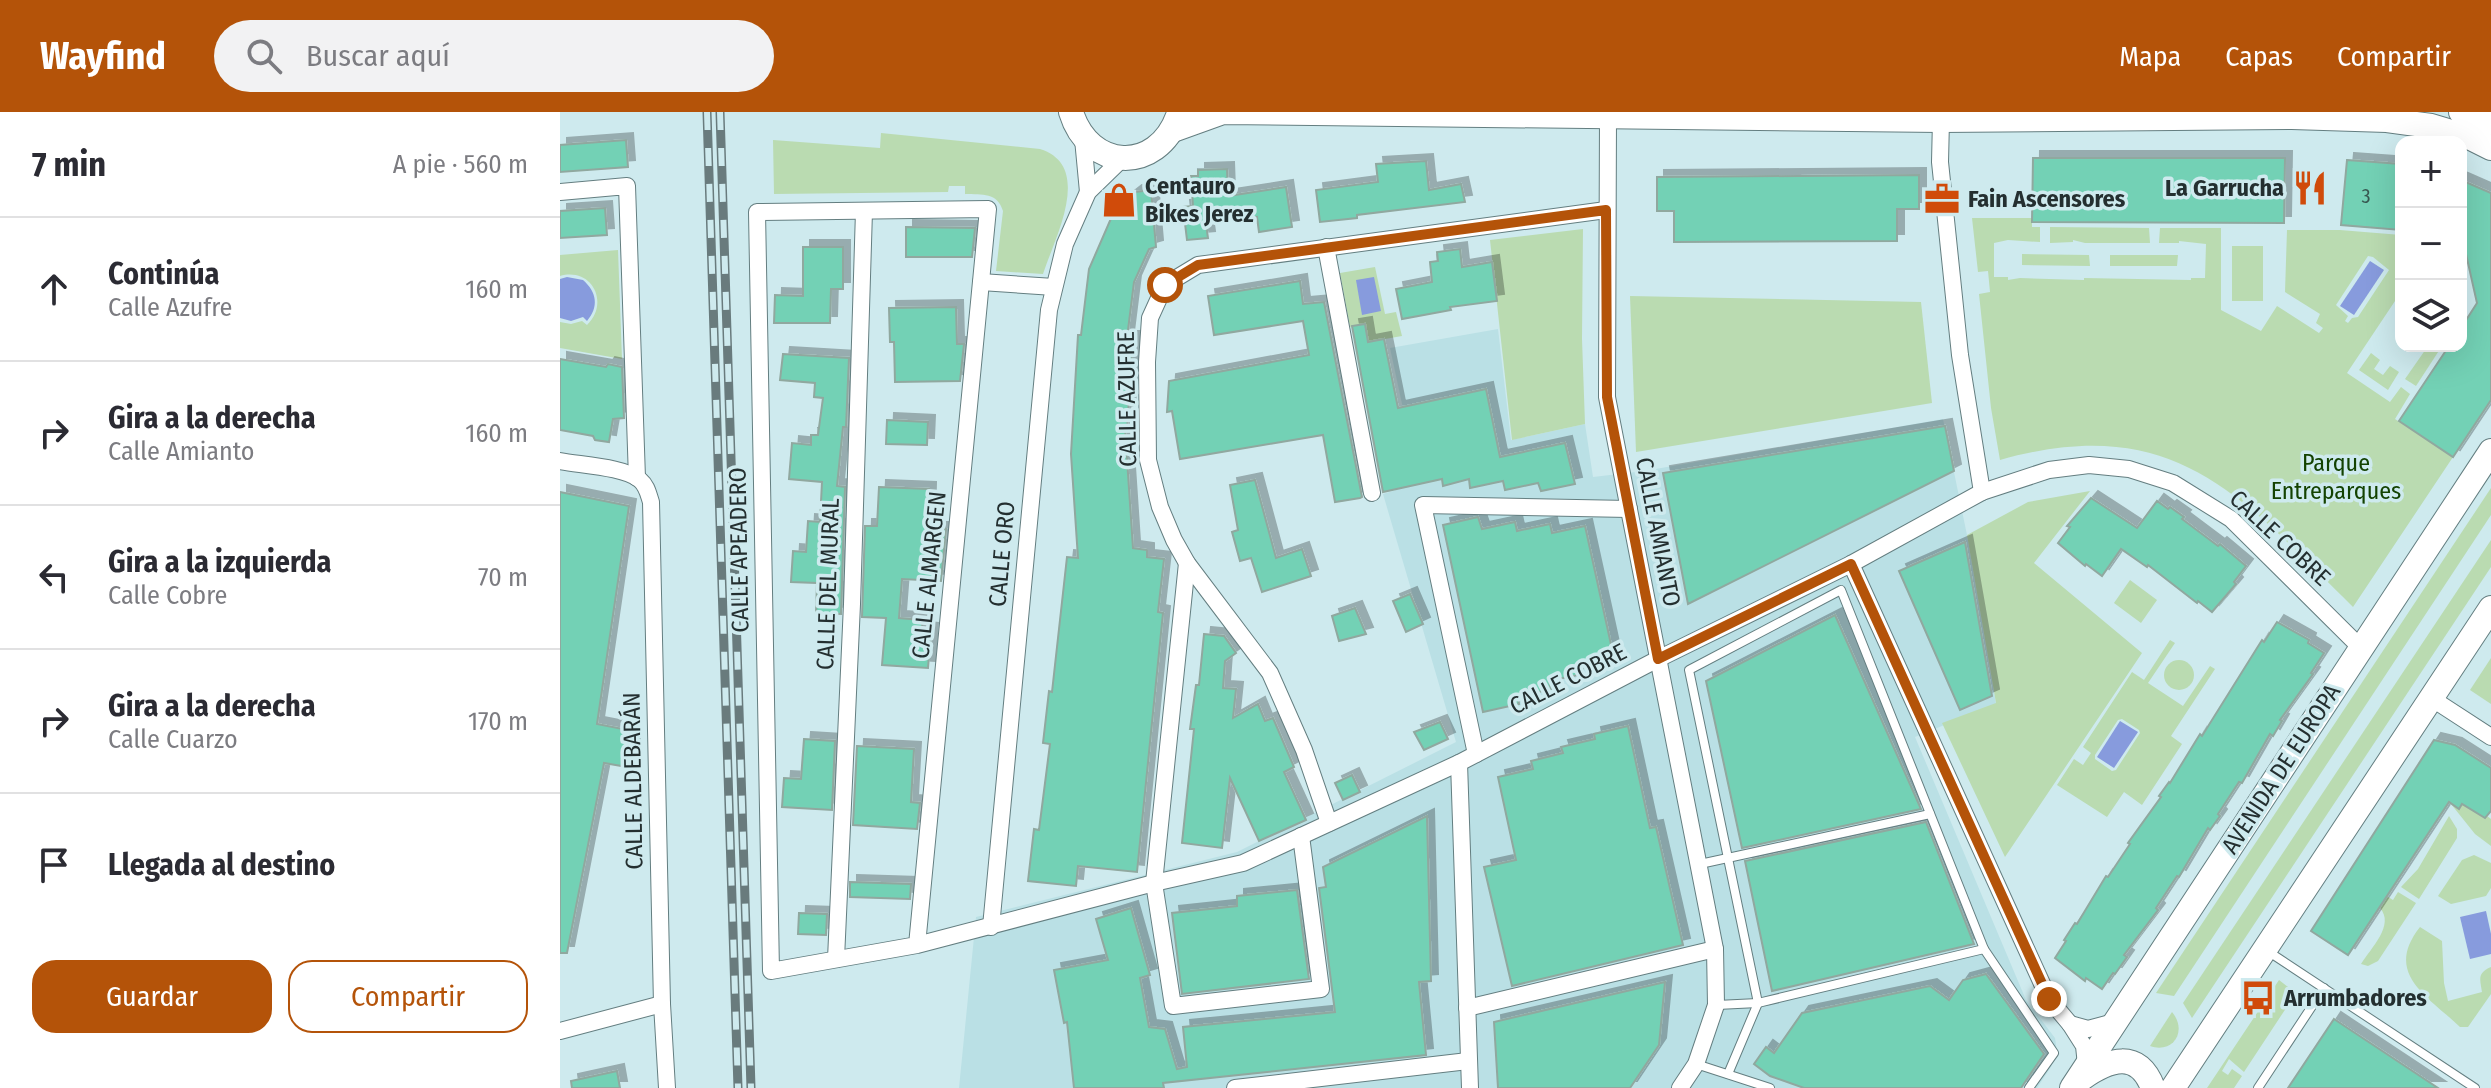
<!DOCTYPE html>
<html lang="es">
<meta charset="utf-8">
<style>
body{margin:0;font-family:"Fira Sans Condensed",sans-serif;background:#f2f2f3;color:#2b2b33}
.controls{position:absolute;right:24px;top:24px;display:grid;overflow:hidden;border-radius:16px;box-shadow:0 8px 32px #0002}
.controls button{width:72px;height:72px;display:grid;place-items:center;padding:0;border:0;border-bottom:2px solid #e1e1e2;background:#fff;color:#2b2b33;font:40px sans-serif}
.stop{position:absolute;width:24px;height:24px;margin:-18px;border:6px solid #b45309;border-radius:50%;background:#fff}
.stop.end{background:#b45309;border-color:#fff;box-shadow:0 2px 8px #0008}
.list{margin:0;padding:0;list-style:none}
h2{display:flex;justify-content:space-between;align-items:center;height:104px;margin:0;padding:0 32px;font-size:34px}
h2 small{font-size:26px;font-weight:400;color:#7c7c81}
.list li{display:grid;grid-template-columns:52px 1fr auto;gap:24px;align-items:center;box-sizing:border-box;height:144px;padding:0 32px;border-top:2px solid #e1e1e2}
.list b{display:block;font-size:30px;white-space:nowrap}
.list p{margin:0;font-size:26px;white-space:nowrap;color:#7c7c81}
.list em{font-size:26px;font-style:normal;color:#7c7c81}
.actions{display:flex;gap:16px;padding:24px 32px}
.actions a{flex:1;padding:18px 0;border:2px solid #b45309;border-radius:24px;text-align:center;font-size:28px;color:#b45309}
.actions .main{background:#b45309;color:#fff}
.icon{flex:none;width:44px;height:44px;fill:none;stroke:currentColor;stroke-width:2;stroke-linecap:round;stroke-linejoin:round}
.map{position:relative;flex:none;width:1931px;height:976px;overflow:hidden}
header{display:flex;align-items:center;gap:48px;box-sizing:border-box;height:112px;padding:0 40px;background:#b45309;color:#fff}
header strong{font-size:38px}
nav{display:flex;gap:44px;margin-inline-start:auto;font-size:28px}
.search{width:560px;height:72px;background:#f2f2f3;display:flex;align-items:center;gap:20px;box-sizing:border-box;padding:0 28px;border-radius:44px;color:#7c7c81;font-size:30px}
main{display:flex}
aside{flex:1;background:#fff}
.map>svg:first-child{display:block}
</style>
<header>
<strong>Wayfind</strong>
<div class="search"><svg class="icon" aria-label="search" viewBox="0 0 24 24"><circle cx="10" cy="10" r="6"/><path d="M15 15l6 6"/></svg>Buscar aquí</div>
<nav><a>Mapa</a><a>Capas</a><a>Compartir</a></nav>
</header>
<main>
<aside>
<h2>7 min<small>A pie · 560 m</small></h2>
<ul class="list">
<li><svg class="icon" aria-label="ahead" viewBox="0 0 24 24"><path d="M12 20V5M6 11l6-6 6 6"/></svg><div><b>Continúa</b><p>Calle Azufre</p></div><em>160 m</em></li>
<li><svg class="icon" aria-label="right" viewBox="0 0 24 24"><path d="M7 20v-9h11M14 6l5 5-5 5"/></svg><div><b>Gira a la derecha</b><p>Calle Amianto</p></div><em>160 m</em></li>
<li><svg class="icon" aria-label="left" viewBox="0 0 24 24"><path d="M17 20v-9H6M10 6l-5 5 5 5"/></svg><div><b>Gira a la izquierda</b><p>Calle Cobre</p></div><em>70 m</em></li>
<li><svg class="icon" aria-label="right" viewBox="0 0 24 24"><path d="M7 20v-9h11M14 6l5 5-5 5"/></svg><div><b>Gira a la derecha</b><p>Calle Cuarzo</p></div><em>170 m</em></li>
<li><svg class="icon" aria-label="arrive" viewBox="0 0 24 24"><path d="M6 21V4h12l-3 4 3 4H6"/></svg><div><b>Llegada al destino</b></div></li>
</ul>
<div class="actions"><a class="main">Guardar</a><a>Compartir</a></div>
</aside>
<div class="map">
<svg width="1931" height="976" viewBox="0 0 1931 976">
<defs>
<filter id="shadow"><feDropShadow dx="7" dy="-7" stdDeviation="0" flood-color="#0004"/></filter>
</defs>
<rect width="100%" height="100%" fill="#ceeaee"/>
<polygon fill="#bae0e5" points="938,217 951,328 1025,312 1033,365 1084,359 1383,307 1407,423 1436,592 1355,625 1466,888 1495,926 1497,939 1491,955 1477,976 399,976 416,805 677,740 896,630 823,382 859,371 830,236"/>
<g fill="#badbb1" fill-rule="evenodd">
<path d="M321,21L480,37C534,54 495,125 483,162L436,159L443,99C437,80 423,83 405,82V74H389L388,80L214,82L213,28L320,36Z"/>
<path d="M1412,106H1472V115H1480V130L1448,128L1434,131V165H1448V168L1460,166L1524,168V166L1631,168V166H1645L1646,132L1619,129V131H1599L1600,116H1661V198L1701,219L1717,194L1759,221L1763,216L1756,211L1760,202L1725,180L1727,118H1780L1841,123V180L1787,261L1830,290L1841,275L1850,282L1835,307L1893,345L1793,495C1680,384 1615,299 1440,348L1431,296L1419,182L1430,180L1428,159L1418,160ZM1808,144L1813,145L1829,158L1798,205L1792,206L1788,211L1785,209L1788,204L1776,193Z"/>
<polygon points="1490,115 1589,116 1590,131 1525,131 1513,128 1513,130 1490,131"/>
<polygon points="1023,117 1022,227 1025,312 952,328 930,128"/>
<rect x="1672" y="134" width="31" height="55"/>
<path d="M58,138L62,247L0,236V210L11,212L22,209L27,213C50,191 32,155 0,164V143Z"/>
<polygon points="1462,142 1529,143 1530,154 1462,153"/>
<polygon points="1550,143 1618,143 1617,154 1550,154"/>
<polygon points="815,155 825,202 836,200 842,224 808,230 804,212 790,215 780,161"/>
<polygon points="1070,184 1361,190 1372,291 1076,340"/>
<polygon points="1868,234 1882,234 1856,274 1845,267"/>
<polygon points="1811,241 1820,248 1814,257 1823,263 1830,254 1839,260 1828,278 1799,258"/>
<polygon points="1931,376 1931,403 1614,884 1596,881"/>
<polygon points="1530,379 1474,451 1582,541 1445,745 1382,611 1436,591 1407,423 1468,390"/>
<polygon points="1931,428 1931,455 1632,906 1623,891"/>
<polygon points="1570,468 1597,488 1581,511 1554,491"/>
<path d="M1610,528L1615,531L1588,571L1623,594L1650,554L1655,557L1611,624L1622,632L1582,693L1564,680L1547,705L1497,673L1514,647L1523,653L1531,641L1523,635L1572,560L1584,568ZM1562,607L1579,618L1580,621L1556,658L1552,659L1535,647V643L1558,608Z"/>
<polygon points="1931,546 1931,592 1910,578"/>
<circle cx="1619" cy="563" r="15"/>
<polygon points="1904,689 1909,696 1924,706 1927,704 1931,707 1931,734 1915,722 1891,692 1899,697"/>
<polygon points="1889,704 1897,717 1897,726 1859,787 1841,775 1858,757"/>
<polygon points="1914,743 1931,751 1931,776 1926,784 1891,792 1878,784 1902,748"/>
<path d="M1838,780L1856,791L1818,849L1808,854L1801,852C1811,836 1835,813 1820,796L1824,790L1822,788L1825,783L1833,788Z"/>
<path d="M1860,815L1882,829L1884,871L1888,889L1922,880C1920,867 1917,861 1931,855V882L1908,915H1900C1868,884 1823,862 1860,815Z"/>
<polygon points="1719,868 1736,881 1684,960 1669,947 1662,959 1668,963 1672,957 1682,964 1674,976 1647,976"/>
<path d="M1612,900C1628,919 1613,942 1590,934Z"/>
</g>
<g fill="#879bdd">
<polygon points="1810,149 1824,158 1794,203 1780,194"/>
<path d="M7,165L23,168C37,180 39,195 27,209L23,205L11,209L0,206V167Z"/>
<polygon points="814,165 821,199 802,203 796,168"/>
<polygon points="1560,609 1578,620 1554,656 1537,645"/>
<polygon points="1926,799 1931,822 1931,842 1910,847 1900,805"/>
</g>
<g fill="#73d1b5" stroke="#90a89f" stroke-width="2" filter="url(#shadow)">
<polygon points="66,28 68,55 0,60 0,33"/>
<polygon points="1473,46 1725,46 1724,111 1472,110"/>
<polygon points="1787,48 1841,52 1841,118 1781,113"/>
<polygon points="866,49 869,78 901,72 905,90 797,103 797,106 760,110 756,78 818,70 816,52"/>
<polygon points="667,57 668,84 726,75 732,115 699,120 697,105 646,112 648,126 627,128 623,95 633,94 631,64 638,64 638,58"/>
<polygon points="1359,63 1359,97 1337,97 1337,129 1114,130 1114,99 1097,99 1097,65"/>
<polygon points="1901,68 1931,81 1931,288 1893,345 1839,309 1889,234 1901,234 1901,216 1917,191 1906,142 1901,138"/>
<polygon points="591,78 596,135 589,137 574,170 567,226 573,226 567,317 565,317 573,436 587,438 587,445 604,447 598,500 603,501 577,760 518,754 516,774 468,769 474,717 479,718 490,632 483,631 489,579 492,580 507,445 518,446 511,342 518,223 521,223 529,157 556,95 575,80"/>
<polygon points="45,96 47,123 0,126 0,99"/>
<polygon points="346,115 415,116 412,145 346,145"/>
<polygon points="243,135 283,135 283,177 271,177 270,211 214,211 215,183 243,184"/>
<polygon points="900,137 902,155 932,150 937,189 890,195 891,198 842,207 836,177 872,170 870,150 878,149 877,140"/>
<polygon points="740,169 743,192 764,190 802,385 800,386 775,390 763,323 620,347 612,299 607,300 609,269 749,243 743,209 654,223 648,184"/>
<polygon points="396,195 397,232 404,232 400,269 335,270 334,230 330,230 329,196"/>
<polygon points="805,212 808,230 824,227 838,296 926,277 940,345 1005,331 1015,372 981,379 978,371 945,378 943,369 910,376 909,367 883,374 882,367 823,380 792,214"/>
<polygon points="223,242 289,246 286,315 283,315 277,374 285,375 281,502 256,501 257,471 231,470 233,439 246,440 248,409 260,410 262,370 229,367 232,331 251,333 251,323 258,323 263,286 254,285 255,271 220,268"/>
<polygon points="0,247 46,255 48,252 62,255 64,306 53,307 49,330 35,328 33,324 0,318"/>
<polygon points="327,308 368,310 367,333 326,332"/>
<polygon points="1385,314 1394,359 1128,492 1103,361"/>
<polygon points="695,368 716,446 742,437 751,464 702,480 691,446 680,449 672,420 678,418 670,373"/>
<polygon points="319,375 369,377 368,417 386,417 381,469 342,467 339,506 362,508 362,517 371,518 368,556 322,553 326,506 302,505 305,414 317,414"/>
<polygon points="0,380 69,394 37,612 73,619 73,656 44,651 7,841 0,841"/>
<polygon points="1531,386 1577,416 1597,389 1608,397 1610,395 1624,405 1622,407 1658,434 1660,432 1686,454 1674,470 1676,472 1652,500 1638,489 1637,491 1588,453 1587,455 1561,437 1542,464 1526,452 1525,454 1498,431 1510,415 1507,414"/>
<polygon points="918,405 922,417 955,410 957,419 990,412 992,421 1025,414 1054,546 1022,553 1023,562 989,569 991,577 958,585 959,592 923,600 883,413"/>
<polygon points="1405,430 1432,584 1400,598 1339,459"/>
<polygon points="850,482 863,512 846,520 833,489"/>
<polygon points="795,496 806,522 779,529 772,504"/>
<polygon points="1275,503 1361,697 1182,736 1146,569"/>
<polygon points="1717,510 1749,528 1748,531 1764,541 1751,561 1753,562 1720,608 1722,609 1713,624 1710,622 1682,671 1679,670 1658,702 1660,704 1650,718 1648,716 1619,765 1617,764 1596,796 1598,798 1564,843 1567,845 1555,862 1553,861 1542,877 1526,866 1525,869 1495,846 1506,829 1504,828 1515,811 1517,812 1546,764 1548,765 1570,732 1568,731 1601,685 1599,684 1609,670 1610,671 1640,622 1642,624 1702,528 1704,530"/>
<polygon points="644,522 664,524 676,541 665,549 663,576 676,577 673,606 698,592 705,609 713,606 734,655 724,660 746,708 699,729 670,666 662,736 622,731 634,617 630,617 636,573 639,573"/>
<polygon points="880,610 888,627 864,638 854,620"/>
<polygon points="1068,614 1090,716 1096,715 1123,833 952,874 924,755 956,748 938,665 973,657 971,649 1003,641 1001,635 1035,627 1034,622"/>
<polygon points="244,627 275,629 272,698 222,695 224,666 241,667"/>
<polygon points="1874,628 1895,633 1931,656 1931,699 1925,706 1902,692 1899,697 1889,690 1788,843 1751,819"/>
<polygon points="297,634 354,637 351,690 360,691 357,717 293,713"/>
<polygon points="792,663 800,680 783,688 775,671"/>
<polygon points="867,704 871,869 859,870 866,943 603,971 604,976 514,976 507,910 504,911 494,858 548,848 536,807 571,796 590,863 580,866 589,915 605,917 617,957 627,955 623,915 775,900 759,776 766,775 763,755"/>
<polygon points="1366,710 1414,832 1212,879 1185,749"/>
<polygon points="290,770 351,772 350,787 290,785"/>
<polygon points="737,778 749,867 622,882 612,801 677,794 677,784"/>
<polygon points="239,801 267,802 266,823 238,822"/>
<polygon points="1426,862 1484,942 1461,976 1244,976 1210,964 1194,952 1206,935 1214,941 1242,901 1370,874 1389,888 1403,868"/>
<polygon points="1105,870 1099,933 1070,976 938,976 934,910"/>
<polygon points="1774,907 1789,917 1878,976 1728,976"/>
<polygon points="57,959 60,976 12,976 11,969"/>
</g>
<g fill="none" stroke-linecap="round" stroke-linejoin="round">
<g stroke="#647e80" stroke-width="10">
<g id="lane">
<polyline points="1140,752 1370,702"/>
<polyline points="1709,840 1915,976"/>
<polyline points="1157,893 1198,891 1424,837"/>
<polyline points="1136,952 1210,976"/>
<polyline points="1168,962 1198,891 1129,558 1281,478 1424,837 1494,941 1469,976"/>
<polyline points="1698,976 1764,876"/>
</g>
</g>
<g stroke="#647e80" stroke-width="18">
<g id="street">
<polyline points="1048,4 1047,285 1155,837 1156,893 1136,952 1120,976"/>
<polyline points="1381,8 1380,50 1400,243 1422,380"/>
<polyline points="523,27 528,80"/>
<polyline points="0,80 67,74 77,366"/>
<polyline points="766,135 812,381"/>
<polyline points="421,170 494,175"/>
<path d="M0,349C20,353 66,355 80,368C87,374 88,381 91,390L102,892L107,976"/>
<polyline points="627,451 594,771 613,894 761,877 741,724"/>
<polyline points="1291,452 1489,887 1510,912"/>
<polyline points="1871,586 1931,625"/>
<polyline points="916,642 863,393 1069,397"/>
<polyline points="899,651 910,976"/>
<polyline points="769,711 744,638 710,561 627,451 614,428 600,395 588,348 587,250 590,206 605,173 638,153 1046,98"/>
<polyline points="431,815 489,198 505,132 528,80 563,46"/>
<polyline points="357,833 428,97 197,100 211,859 357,833 594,771 683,751 899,651 1098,547 1291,452 1422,380 1489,358 1529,353 1569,357 1613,371 1671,407 1801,536"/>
<polyline points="276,847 292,492 304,99"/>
<polyline points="907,896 1155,837"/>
<polyline points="0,919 102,892"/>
<polyline points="1526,953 1524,934 1510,912 1528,917 1554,910"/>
<polyline points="675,976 908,949"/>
</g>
</g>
<g stroke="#647e80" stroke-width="26">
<g id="primary">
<path d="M511,0C529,59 597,62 618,4"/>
<polyline points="1901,0 1931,11"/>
<polyline points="613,18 663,0 1381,8 1732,5 1827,8 1871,14 1911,26 1931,36"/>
<path d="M1521,967C1549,947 1578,937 1593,976"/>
<polyline points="1512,976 1931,339"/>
<polyline points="1613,976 1931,496"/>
</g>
</g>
<use href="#lane" stroke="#fff" stroke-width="8"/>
<use href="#street" stroke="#fff" stroke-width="16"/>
<use href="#primary" stroke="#fff" stroke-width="24"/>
<g stroke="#697b7d" stroke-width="9">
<g id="rail">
<polyline points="147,0 178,976"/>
<polyline points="160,0 191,976"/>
</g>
</g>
<use href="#rail" stroke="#ceeaee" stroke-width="6" stroke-dasharray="18" stroke-linecap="butt"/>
</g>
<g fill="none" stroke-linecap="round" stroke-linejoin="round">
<polyline stroke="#b45309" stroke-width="10" points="605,173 638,153 1046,98 1047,285 1098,547 1291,452 1489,887"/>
</g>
<defs>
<g id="restaurant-bare" transform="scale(2.76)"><path d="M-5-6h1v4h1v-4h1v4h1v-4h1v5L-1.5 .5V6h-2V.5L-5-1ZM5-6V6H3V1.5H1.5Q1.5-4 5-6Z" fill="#d04b0a" stroke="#ceeaee" stroke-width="2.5" paint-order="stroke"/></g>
<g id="office-bare" transform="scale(2.76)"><path d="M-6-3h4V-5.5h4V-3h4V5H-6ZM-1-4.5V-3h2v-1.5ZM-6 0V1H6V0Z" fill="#d04b0a" stroke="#ceeaee" stroke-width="2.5" paint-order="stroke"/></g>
<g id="shop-bare" transform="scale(2.76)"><path d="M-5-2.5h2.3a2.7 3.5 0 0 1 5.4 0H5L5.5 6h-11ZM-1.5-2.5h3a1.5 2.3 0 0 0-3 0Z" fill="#d04b0a" stroke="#ceeaee" stroke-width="2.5" paint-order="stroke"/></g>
<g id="bus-bare" transform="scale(2.76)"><path d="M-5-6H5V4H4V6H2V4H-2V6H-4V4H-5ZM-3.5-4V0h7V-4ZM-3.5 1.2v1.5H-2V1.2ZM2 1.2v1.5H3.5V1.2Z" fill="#d04b0a" stroke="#ceeaee" stroke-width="2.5" paint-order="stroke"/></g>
</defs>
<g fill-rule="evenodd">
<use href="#restaurant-bare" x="1750" y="76"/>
<use href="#office-bare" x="1382" y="87"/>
<use href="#shop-bare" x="559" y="88"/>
<use href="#bus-bare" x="1698" y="886"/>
</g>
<g text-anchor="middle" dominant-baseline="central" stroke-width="7" stroke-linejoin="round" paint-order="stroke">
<g font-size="20" fill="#385851">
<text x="1806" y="84">3</text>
</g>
<g font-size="24" font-weight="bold" fill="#242f30" stroke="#ceeaee" text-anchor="start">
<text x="585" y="74">Centauro<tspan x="585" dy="28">Bikes Jerez</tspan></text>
<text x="1724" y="76" text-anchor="end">La Garrucha</text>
<text x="1408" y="87">Fain Ascensores</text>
<text x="1724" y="886">Arrumbadores</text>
</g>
<g font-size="24" fill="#242f30" stroke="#ceeaee">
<text transform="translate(567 287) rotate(-91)">CALLE AZUFRE</text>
<text transform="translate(1098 420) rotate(79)">CALLE AMIANTO</text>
<text transform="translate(1720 426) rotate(43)">CALLE COBRE</text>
<text transform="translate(179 438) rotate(-91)">CALLE APEADERO</text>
<text transform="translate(442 442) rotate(-85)">CALLE ORO</text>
<text transform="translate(369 463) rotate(-84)">CALLE ALMARGEN</text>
<text transform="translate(268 472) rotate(-88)">CALLE DEL MURAL</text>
<text transform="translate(1008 567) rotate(-27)">CALLE COBRE</text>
<text transform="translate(1721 657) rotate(-57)">AVENIDA DE EUROPA</text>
<text transform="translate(73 669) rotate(-91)">CALLE ALDEBARÁN</text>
</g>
<g font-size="24" fill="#134201" stroke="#ceeaee">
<text x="1776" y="351">Parque<tspan x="1776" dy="28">Entreparques</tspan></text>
</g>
</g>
</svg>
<div class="controls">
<button>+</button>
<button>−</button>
<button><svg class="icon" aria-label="layers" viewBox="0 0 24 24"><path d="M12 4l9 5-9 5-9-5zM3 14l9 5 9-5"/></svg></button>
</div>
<div class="stop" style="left:605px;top:173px"></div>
<div class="stop end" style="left:1489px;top:887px"></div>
</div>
</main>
